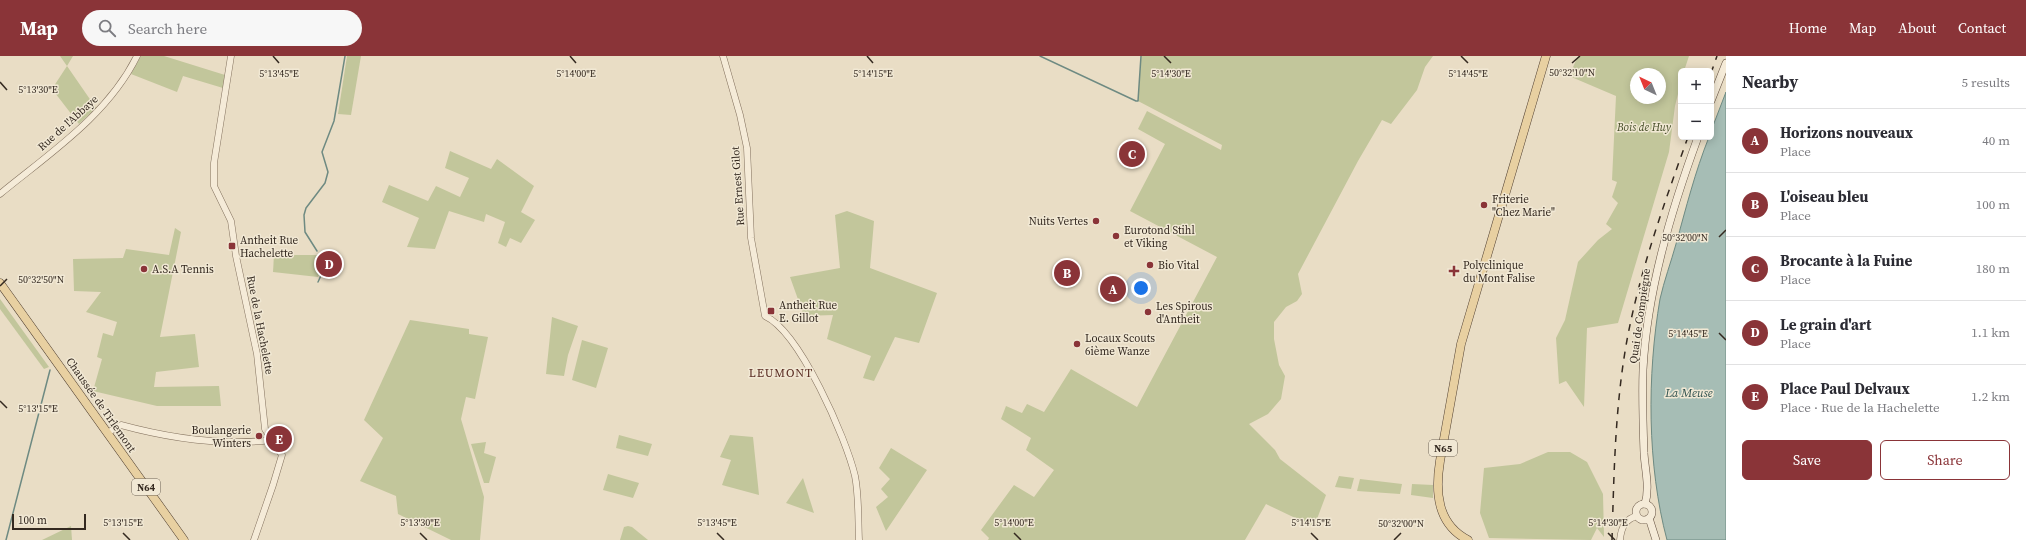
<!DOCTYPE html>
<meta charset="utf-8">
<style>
body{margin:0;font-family:"Source Serif 4",serif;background:#f7f7f7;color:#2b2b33}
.controls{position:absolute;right:12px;top:12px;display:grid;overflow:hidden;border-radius:6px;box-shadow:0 2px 10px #0003}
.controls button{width:36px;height:36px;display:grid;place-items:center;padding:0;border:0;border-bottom:1px solid #e1e1e2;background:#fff;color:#2b2b33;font:20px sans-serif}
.compass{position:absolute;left:1630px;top:12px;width:36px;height:36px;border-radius:50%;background:#fff;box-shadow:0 2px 10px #0003;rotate:317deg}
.scale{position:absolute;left:12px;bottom:10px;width:74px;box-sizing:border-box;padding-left:4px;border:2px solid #342920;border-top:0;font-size:11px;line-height:14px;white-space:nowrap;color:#342920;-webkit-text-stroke:3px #f1e8d4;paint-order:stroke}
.you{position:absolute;left:1141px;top:232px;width:14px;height:14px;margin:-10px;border:3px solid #fff;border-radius:50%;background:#1a73e8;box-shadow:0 0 0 6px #1a73e833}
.badge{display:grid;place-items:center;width:26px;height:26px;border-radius:50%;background:#8a3438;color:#fff;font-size:13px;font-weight:700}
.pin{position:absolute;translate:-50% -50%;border:2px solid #fff;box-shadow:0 1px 4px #0006}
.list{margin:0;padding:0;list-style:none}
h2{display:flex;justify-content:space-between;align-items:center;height:52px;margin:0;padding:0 16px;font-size:17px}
h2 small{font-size:13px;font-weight:400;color:#7c7c81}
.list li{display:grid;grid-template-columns:26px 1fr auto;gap:12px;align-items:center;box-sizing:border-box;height:64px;padding:0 16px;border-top:1px solid #e1e1e2}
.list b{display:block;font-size:15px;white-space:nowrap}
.list p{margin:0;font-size:13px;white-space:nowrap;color:#7c7c81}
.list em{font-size:13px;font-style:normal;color:#7c7c81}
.actions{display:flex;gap:8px;padding:12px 16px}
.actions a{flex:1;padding:9px 0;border:1px solid #8a3438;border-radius:6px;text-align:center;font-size:14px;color:#8a3438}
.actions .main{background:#8a3438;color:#fff}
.icon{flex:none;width:22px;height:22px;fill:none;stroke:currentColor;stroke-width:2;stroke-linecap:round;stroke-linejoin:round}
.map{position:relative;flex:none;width:1726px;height:484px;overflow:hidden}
header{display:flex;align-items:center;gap:24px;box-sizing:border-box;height:56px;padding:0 20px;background:#8a3438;color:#fff}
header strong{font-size:19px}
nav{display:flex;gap:22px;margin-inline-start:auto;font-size:14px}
.search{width:280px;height:36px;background:#f7f7f7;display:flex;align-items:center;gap:10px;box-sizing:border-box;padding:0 14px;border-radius:22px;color:#7c7c81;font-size:15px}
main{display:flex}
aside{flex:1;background:#fff}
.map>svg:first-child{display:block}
</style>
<header>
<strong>Map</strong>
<div class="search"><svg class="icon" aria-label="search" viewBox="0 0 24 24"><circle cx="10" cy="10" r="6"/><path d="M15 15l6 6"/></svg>Search here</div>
<nav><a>Home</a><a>Map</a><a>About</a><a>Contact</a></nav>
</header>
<main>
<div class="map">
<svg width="1726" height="484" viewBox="0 0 1726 484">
<rect width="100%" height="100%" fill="#e9ddc5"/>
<g fill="#c2c69b" fill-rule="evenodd">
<polygon points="60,0 73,0 67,10 96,52 79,68 52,33 67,10"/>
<polygon points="141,0 164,0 225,19 223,32 183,20 177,36 131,18"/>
<polygon points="347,0 361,0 351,59 338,58"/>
<polygon points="1141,0 1433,0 1425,11 1417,34 1391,68 1382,64 1358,105 1298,218 1302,238 1297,245 1286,251 1274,266 1274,283 1279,309 1285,320 1281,343 1268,358 1249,368 1275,394 1280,403 1326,439 1314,471 1266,448 1245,484 988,484 989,482 981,474 1014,429 1034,441 1054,414 1026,394 1031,382 1001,363 1006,350 1022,357 1027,348 1044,356 1071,313 1137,351 1217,201 1130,155 1165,88 1138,73 1147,55 1221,94 1222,89 1138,45"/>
<path d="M1578,0H1689L1684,15H1681V26L1675,50L1669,96L1618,267L1587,272L1584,351L1566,325L1559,328L1556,282L1565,264L1578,206L1598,184L1612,173L1606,168L1618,147L1612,141L1617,126L1612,124L1616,40L1569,20ZM1636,18H1660V42H1636Z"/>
<polygon points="450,95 491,113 497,103 534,130 521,156 535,164 521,187 510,182 506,191 498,187 505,166 486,158 484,166 449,155 435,193 407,191 419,162 382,146 389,129 428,145 436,130 460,141 469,122 445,112"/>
<polygon points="847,155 874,165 870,212 937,237 919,287 895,281 874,325 863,322 871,300 827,283 833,259 804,260 790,221 840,212 835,159"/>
<polygon points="175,172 181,176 160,281 195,278 199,311 156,316 154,331 219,330 221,350 157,350 93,335 102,303 97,301 103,277 113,280 117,266 86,256 101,236 74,235 73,203 123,202 126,193 169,199"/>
<polygon points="274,199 320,199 323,210 318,221 273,216"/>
<polygon points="0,243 49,311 44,313 0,253"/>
<polygon points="552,261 578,270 568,299 564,320 546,318"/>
<polygon points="410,264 469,273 469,278 488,281 475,343 466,341 461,363 484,441 480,484 451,484 398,458 396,440 360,425 383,382 364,364"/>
<polygon points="582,284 608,292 596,332 572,324"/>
<polygon points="619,379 652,388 648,400 616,392"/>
<polygon points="730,379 753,381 759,439 722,429 731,404 720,401"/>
<polygon points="486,386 484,397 496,401 489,427 484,427 471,388"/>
<polygon points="891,392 927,414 886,475 876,451 888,441 881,433 890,423 879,412"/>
<polygon points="1548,396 1570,396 1587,406 1603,438 1604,481 1597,472 1591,484 1489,482 1480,457 1484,412 1520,408"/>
<polygon points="608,418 639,427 633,442 603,434"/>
<polygon points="1339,420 1354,422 1351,433 1335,431"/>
<polygon points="803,422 814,457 786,447"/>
<polygon points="1360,423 1402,428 1400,438 1357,435"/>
<polygon points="1412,428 1433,429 1433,442 1411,439"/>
<polygon points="71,470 72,484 42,484"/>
<polygon points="628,470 632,471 648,484 620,484 624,471"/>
</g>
<path fill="#a6bdb5" stroke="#6e8a82" d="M1726,36V484H1667C1647,409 1647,319 1660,243C1664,225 1671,206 1676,188C1686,152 1695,116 1709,81H1711V75Z"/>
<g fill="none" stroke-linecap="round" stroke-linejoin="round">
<g stroke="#6e8a82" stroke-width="1.5">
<polyline points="1040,0 1136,45 1138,45 1141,0"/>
<polyline points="317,195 305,176 304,159 306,152 325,127 328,116 322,96 334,65 345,0"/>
<polyline points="318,226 323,215 319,200"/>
<polyline points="6,484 50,314"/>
</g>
<g stroke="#82705d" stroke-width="7">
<g id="tertiary">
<polyline points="231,0 214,107 214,130 231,165 236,200 257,298 265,373 282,399 273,429 254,484"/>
<path d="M723,0L740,59L747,92L751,182L765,260C800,276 846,382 855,420C859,440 858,463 859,484"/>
<path d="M0,138C50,97 108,59 137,0"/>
<path d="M107,377L121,369C169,382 221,390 271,384"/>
<path d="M1620,484C1621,472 1625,463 1637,460"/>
</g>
</g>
<g stroke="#645141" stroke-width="8">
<g id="secondary">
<polyline points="1711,45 1726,7"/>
<circle cx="1644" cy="456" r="8"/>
<path d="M1645,448C1650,431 1645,414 1644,397C1643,369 1642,342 1643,314C1647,235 1671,155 1698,81"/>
<polyline points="1649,462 1656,484"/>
</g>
</g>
<g stroke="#503f31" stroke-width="9">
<g id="primary">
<polyline points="0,227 184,484"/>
<path d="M1468,484C1437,468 1435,436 1440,405L1461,288L1546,0"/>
</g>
</g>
<use href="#tertiary" stroke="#f5ebd8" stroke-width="6"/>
<use href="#secondary" stroke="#f5ebd8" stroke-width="7"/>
<use href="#primary" stroke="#e8d0a1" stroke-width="8"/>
<g stroke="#342920" stroke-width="1.5" stroke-dasharray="7 7" stroke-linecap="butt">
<polyline points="1711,17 1717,0"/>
<path d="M1612,484C1614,417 1615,350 1627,284C1640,214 1664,148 1688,81"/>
</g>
</g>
<path fill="none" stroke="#342920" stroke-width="1.5" d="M273,0L279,7M570,0L576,7M867,0L873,7M1164,0L1171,7M1461,0L1468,7M1572,7L1580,0M0,26L7,34M1719,181L1726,174M0,230L7,223M1719,277L1726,284M0,345L7,352M123,477L130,484M420,477L427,484M717,477L724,484M1014,477L1021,484M1311,477L1318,484M1608,477L1615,484M1394,484L1401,477"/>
<g fill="#8a3438" stroke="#f1e8d4" stroke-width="1.5">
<circle cx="1484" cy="149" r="4"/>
<circle cx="1096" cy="165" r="4"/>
<circle cx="1116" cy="180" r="4"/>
<rect x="228" y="186" width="8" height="8" rx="2"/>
<circle cx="1150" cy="209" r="4"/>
<circle cx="144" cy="213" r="4"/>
<path d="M1452 209h4v4h4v4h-4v4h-4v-4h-4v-4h4z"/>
<rect x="767" y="251" width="8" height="8" rx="2"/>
<circle cx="1148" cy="256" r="4"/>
<circle cx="1077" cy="288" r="4"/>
<circle cx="259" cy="380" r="4"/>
</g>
<g text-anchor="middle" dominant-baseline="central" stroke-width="3" stroke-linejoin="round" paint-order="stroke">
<g fill="#f1e8d4" stroke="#6d6256" stroke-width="1">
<rect x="1429" y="384" width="28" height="16" rx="3"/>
<rect x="132" y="423" width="28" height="16" rx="3"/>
</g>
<g font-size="10" font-weight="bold" fill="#342920">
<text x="1443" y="392">N65</text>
<text x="146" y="431">N64</text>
</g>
<g font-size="11" fill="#342920" stroke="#f1e8d4">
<text transform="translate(68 67) rotate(-42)">Rue de l'Abbaye</text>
<text transform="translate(738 130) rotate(-94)">Rue Ernest Gilot</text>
<text transform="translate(1640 260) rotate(-82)">Quai de Compiègne</text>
<text transform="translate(260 269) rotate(79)">Rue de la Hachelette</text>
<text transform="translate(101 349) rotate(55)">Chaussée de Tirlemont</text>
</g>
<g font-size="11" font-style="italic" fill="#464e28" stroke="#f1e8d4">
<text x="1644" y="71">Bois de Huy</text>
</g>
<g font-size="11" fill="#342920" stroke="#f1e8d4" text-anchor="start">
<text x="1492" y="143">Friterie<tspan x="1492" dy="13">"Chez Marie"</tspan></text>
<text x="1088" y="165" text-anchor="end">Nuits Vertes</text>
<text x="1124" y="174">Eurotond Stihl<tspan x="1124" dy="13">et Viking</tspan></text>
<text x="240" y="184">Antheit Rue<tspan x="240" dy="13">Hachelette</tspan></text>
<text x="1158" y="209">Bio Vital</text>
<text x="1463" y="209">Polyclinique<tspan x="1463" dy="13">du Mont Falise</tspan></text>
<text x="152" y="213">A.S.A Tennis</text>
<text x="779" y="249">Antheit Rue<tspan x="779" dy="13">E. Gillot</tspan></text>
<text x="1156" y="250">Les Spirous<tspan x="1156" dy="13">d'Antheit</tspan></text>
<text x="1085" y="282">Locaux Scouts<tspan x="1085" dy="13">6ième Wanze</tspan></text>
<text x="251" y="374" text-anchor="end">Boulangerie<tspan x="251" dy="13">Winters</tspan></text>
</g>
<g font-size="12" letter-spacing="1" fill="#5b2e24" stroke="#f1e8d4">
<text x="781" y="317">LEUMONT</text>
</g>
<g font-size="12" font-style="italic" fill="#30524f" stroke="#f1e8d4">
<text x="1689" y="337">La Meuse</text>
</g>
</g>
<g font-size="10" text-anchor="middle" fill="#342920" stroke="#f1e8d4" stroke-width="3" stroke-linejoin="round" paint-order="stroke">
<text x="1572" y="20">50°32'10"N</text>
<text x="279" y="21">5°13'45"E</text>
<text x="576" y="21">5°14'00"E</text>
<text x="1171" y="21">5°14'30"E</text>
<text x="1468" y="21">5°14'45"E</text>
<text x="873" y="21">5°14'15"E</text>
<text x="38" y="37">5°13'30"E</text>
<text x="1685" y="185">50°32'00"N</text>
<text x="41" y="227">50°32'50"N</text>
<text x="1688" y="281">5°14'45"E</text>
<text x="38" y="356">5°13'15"E</text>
<text x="123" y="470">5°13'15"E</text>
<text x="420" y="470">5°13'30"E</text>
<text x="717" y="470">5°13'45"E</text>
<text x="1014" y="470">5°14'00"E</text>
<text x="1311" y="470">5°14'15"E</text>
<text x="1608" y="470">5°14'30"E</text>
<text x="1401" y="471">50°32'00"N</text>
</g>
</svg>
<div class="controls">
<button>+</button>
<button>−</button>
</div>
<svg class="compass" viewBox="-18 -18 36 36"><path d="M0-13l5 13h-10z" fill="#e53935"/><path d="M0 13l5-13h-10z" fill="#7c7c81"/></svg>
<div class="scale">100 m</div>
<div class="you"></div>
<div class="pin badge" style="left:1113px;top:233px">A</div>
<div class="pin badge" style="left:1067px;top:217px">B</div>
<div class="pin badge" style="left:1132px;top:98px">C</div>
<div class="pin badge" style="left:329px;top:208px">D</div>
<div class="pin badge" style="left:279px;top:383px">E</div>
</div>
<aside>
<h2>Nearby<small>5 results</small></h2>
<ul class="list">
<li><span class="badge">A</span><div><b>Horizons nouveaux</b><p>Place</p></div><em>40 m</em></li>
<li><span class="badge">B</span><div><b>L'oiseau bleu</b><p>Place</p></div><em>100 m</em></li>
<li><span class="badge">C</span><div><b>Brocante à la Fuine</b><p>Place</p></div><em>180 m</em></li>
<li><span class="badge">D</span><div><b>Le grain d'art</b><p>Place</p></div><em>1.1 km</em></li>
<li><span class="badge">E</span><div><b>Place Paul Delvaux</b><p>Place · Rue de la Hachelette</p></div><em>1.2 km</em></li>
</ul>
<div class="actions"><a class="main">Save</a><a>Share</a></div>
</aside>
</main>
